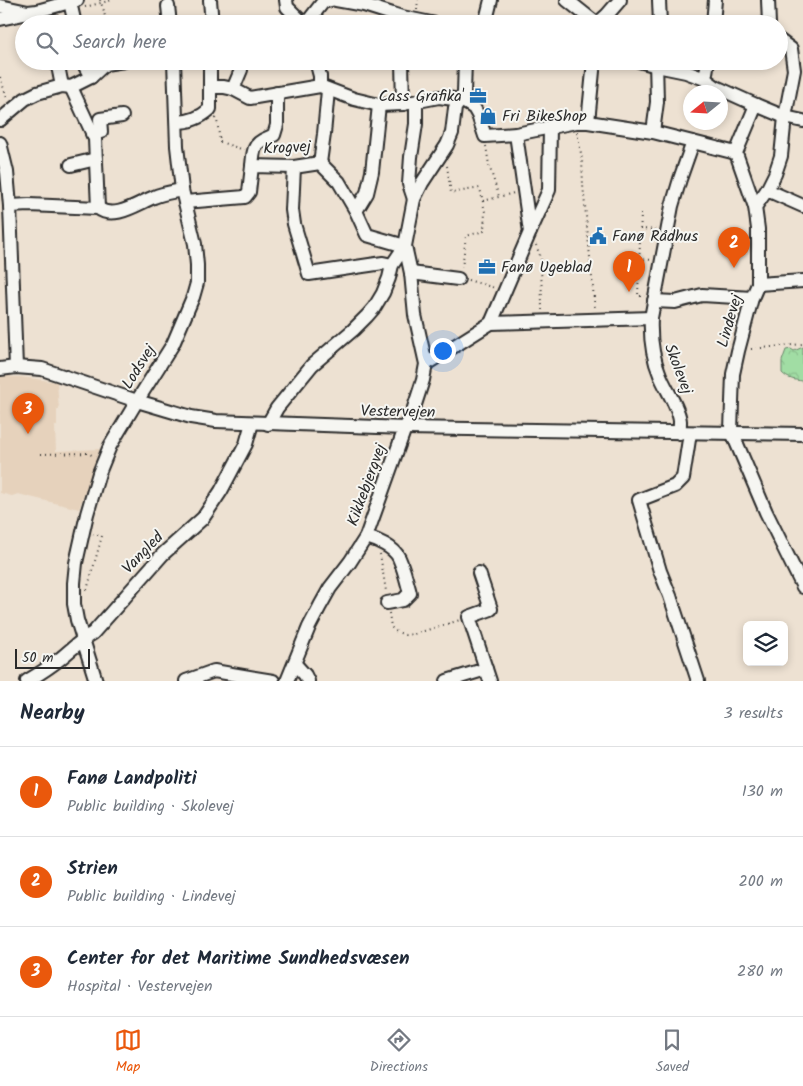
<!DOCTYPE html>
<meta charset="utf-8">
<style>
body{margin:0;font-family:Kalam,sans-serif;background:#f6f6f7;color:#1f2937}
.controls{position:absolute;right:15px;bottom:15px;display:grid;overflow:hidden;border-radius:8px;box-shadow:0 2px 8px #0003}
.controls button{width:45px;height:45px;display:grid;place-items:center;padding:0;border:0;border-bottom:1px solid #e0e1e3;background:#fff;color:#1f2937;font:25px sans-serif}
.compass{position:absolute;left:683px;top:85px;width:45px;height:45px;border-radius:50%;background:#fff;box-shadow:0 2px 8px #0003;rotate:252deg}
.scale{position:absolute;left:15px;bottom:12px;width:75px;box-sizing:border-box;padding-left:5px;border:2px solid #2b2b2b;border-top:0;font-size:14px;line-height:18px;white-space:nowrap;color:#2b2b2b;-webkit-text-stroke:4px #f6f6f2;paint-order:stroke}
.you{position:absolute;left:442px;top:350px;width:18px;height:18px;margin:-12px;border:4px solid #fff;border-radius:50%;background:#1a73e8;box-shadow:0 0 0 8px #1a73e833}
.badge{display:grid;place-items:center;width:32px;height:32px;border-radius:50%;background:#ea580c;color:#fff;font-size:16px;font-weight:700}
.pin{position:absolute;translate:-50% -41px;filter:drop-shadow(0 1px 2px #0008)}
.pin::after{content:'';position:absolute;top:26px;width:18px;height:15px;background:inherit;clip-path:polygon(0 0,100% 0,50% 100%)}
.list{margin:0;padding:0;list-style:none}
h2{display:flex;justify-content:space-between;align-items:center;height:65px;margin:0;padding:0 20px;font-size:21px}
h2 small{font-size:16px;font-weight:400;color:#747a83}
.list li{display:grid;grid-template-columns:32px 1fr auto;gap:15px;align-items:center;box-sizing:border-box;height:90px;padding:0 20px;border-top:1px solid #e0e1e3}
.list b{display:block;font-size:19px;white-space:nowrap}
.list p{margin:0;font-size:16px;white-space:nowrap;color:#747a83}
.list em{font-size:16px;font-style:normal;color:#747a83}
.icon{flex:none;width:28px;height:28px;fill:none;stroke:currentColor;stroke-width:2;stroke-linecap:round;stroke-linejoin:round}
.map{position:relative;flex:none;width:803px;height:681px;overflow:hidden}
.search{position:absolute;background:#fff;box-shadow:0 2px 8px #0003;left:15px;right:15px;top:15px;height:55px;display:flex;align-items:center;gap:12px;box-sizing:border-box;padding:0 18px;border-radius:28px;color:#747a83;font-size:19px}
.sheet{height:335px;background:#fff}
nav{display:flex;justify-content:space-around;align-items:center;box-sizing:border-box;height:70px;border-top:1px solid #e0e1e3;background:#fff;font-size:14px;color:#747a83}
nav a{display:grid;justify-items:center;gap:2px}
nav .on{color:#ea580c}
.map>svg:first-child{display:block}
</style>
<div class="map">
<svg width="803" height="681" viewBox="0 0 803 681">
<defs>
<pattern id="park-crowns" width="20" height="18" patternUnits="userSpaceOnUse" patternTransform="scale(1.25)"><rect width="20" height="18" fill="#a1dda4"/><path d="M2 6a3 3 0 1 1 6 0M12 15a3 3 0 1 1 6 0" fill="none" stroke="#8bbe8d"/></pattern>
</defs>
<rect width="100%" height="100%" fill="#ede1d2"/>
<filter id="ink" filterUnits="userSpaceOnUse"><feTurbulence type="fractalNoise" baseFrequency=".02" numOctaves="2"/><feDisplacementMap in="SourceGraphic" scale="10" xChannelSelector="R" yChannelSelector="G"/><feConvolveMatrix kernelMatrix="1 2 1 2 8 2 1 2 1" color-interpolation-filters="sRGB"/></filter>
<g filter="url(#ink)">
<polygon fill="#e6d2bc" points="7,373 12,377 21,377 57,382 59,410 57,410 57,426 55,426 56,451 100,449 79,509 18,494 12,496 0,493 0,374"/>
<path fill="url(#park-crowns)" stroke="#668468" d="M803,347V381C794,380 788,379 782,373V361L786,350L791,349L794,351Z"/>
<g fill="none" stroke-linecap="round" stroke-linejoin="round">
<g stroke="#2b2b2b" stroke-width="16">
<g id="minor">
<polyline points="210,0 212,24"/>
<polyline points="286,0 287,7 304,24"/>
<polyline points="336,0 364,5 402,17 436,24"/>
<polyline points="567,0 597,24"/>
<polyline points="659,0 660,24"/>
<polyline points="768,0 769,24"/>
<polyline points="70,2 75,24"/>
<polyline points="0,6 28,12 37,11 77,0"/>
<polyline points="168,6 170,24"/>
<polyline points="0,19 24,14 28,12"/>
<polyline points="306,24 323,2 331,0"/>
<polyline points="485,24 491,0"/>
<polyline points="597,24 607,15 620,0"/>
<polyline points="713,24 715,0"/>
<polyline points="57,61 62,86"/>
<polyline points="82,61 91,77"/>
<polyline points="316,61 320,76 320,86"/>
<polyline points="402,61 403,104"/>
<polyline points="639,61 657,66 686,72 705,79 716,87 756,105 785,117 803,121"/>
<polyline points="705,79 708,61"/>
<polyline points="71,87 95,139 98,208"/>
<polyline points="210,87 224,87 233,89 250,98 320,86 354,99 379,105 403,104 439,97 461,100 474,108 478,115 485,136 516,134 576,122 588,122 653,132 736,153"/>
<polyline points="233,89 241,70 241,61"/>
<polyline points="756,105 736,153 755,207 758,229 758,284 752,298 738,351 733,374 731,430 766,512 803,587"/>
<polyline points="0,120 25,99 37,93 62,86 71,87 91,77 105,64 124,61"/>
<path d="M177,122C190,122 200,118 210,109V61"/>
<polyline points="588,122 594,61"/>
<polyline points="653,132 657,102 656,61"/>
<polyline points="92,134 101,132 100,119 122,116"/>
<polyline points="516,134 530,232"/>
<polyline points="0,143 7,172 10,206 16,367"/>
<polyline points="320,163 324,134 328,90"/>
<polyline points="71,165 96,159"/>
<path d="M252,166C254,144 254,144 274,135L277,125V93"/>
<polyline points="294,167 292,210 294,224 309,274 383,263 392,265"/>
<polyline points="767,190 803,206"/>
<polyline points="414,199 409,184 411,157 416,124 416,102"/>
<polyline points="185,202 245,197 249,192 252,166 294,167 320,163 339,182 356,211 367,235 405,246 392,265 389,278 383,293 374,308 367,316 353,330 312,365 277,408 268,424"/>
<path d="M10,206L29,205L98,208C114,221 138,203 154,197C163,193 173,192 182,190"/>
<polyline points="755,207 767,190 775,174 781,156 785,117 794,70 791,49 779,40"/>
<polyline points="356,211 367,193 372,172 379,105"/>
<polyline points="411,273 458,279"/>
<polyline points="758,284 803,281"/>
<polyline points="654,301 675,302 702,295 752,298"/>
<polyline points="491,323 530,232 549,190 550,127"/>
<polyline points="426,364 491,323 651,318"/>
<polyline points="0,369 16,367 42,369 137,401 191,417 216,421 405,428 803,434"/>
<path d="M679,433C680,429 680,425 680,421C679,408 665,388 660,375C652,356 650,338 651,318L672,206L680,179L693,142"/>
<polyline points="690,433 683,478 675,486 639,500 660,571 670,596 698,681"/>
<path d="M366,537C377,540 394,547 399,558C404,569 407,582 410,593L403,600L387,603"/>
<polyline points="479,573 491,609 469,617 490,681"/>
<polyline points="295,664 305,675 308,681"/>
<path d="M27,681C39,674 50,667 61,658C72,649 81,640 93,633L163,554L203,518L221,491L246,444L252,423"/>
<polyline points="96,681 77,620 74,604 74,583 76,563 87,514 99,473 110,446 137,401 173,344 193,297 197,283 197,265 195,244 182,190 177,146 174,61"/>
<polyline points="186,681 214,671 273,681"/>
<polyline points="287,681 309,627 320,606 330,588 350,562 366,537 405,428 411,417 423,380 426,364 415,315 411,273 405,246 414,199 422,183 447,145 452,133 455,108 461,100 464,93 465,61"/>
<polyline points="447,681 486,669"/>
</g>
</g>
<g stroke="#2b2b2b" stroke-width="2" stroke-dasharray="1 4" stroke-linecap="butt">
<polyline points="100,0 104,11 106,24"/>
<polyline points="85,7 112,0"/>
<polyline points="417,10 418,0"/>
<polyline points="49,18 50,24"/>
<polyline points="0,77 7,98 9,100"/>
<polyline points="215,118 217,120 220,142 244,150"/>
<polyline points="577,132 582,159 583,185 595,309"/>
<polyline points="486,146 489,165 499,197"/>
<polyline points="447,166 451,193 480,188 485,212 484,231 466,236 462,268"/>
<polyline points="483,201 514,193"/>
<polyline points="641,213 638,296 645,296"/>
<polyline points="640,229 658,230"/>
<polyline points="536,245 541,259 542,310"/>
<polyline points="639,259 652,260"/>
<polyline points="468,280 495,288"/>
<polyline points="751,349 803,344"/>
<polyline points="41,454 88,453 95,457"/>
<polyline points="380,554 386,591"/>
<polyline points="87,590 102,536 93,534"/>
<polyline points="389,613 391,627 395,631 405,635 414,634 460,620"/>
</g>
<use href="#minor" stroke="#f6f6f2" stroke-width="12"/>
</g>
</g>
<defs>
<g id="office-bare" transform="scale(1.35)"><path d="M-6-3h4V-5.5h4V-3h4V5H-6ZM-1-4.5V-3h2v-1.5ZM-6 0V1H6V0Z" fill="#1f6fb2" stroke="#f6f6f2" stroke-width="2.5" paint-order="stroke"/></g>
<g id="shop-bare" transform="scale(1.35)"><path d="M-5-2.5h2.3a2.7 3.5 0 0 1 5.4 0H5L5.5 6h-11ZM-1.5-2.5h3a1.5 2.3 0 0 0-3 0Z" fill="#1f6fb2" stroke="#f6f6f2" stroke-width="2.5" paint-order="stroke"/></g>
<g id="civic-bare" transform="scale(1.35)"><path d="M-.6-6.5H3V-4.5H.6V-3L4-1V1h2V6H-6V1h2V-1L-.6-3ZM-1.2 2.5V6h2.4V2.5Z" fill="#1f6fb2" stroke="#f6f6f2" stroke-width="2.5" paint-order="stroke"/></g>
</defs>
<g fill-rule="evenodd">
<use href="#office-bare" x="478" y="96"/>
<use href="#shop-bare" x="488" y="116"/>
<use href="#civic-bare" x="598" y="236"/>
<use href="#office-bare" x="487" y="267"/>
</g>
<g text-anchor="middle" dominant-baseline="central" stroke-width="4" stroke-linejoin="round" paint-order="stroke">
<g font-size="16" fill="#2b2b2b" stroke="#f6f6f2" text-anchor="start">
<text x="464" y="96" text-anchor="end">Cass Grafika'</text>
<text x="502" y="116">Fri BikeShop</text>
<text x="612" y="236">Fanø Rådhus</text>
<text x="501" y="267">Fanø Ugeblad</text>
</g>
<g font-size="16" fill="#2b2b2b" stroke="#f6f6f2">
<text transform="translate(287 148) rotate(-3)">Krogvej</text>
<text transform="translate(730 321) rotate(-74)">Lindevej</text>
<text transform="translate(139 367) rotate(-58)">Lodsvej</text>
<text transform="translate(678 369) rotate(69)">Skolevej</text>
<text transform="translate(398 412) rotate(1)">Vestervejen</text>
<text transform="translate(367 485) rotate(-70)">Kikkebjergvej</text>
<text transform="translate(143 553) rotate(-46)">Vangled</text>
</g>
</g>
</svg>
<div class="controls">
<button><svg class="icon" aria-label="layers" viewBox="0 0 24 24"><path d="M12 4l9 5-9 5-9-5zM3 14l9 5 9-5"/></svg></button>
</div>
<svg class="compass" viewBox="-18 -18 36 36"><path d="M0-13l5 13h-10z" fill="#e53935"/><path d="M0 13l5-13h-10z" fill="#747a83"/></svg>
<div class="scale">50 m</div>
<div class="you"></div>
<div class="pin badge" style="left:629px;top:292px">1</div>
<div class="pin badge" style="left:734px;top:268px">2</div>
<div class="pin badge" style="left:28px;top:434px">3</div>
<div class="search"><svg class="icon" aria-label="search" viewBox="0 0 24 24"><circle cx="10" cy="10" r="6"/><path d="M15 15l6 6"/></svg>Search here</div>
</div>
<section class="sheet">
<h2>Nearby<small>3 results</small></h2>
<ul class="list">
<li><span class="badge">1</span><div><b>Fanø Landpoliti</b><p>Public building · Skolevej</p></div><em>130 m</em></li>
<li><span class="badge">2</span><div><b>Strien</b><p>Public building · Lindevej</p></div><em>200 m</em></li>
<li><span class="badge">3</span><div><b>Center for det Maritime Sundhedsvæsen</b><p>Hospital · Vestervejen</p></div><em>280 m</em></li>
</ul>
</section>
<nav>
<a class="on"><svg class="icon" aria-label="map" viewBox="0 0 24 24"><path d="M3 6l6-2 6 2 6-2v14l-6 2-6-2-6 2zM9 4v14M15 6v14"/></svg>Map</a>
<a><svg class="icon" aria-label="directions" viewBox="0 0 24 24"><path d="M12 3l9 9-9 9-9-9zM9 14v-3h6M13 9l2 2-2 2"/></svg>Directions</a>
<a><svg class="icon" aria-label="saved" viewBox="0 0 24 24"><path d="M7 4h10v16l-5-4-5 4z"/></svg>Saved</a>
</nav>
